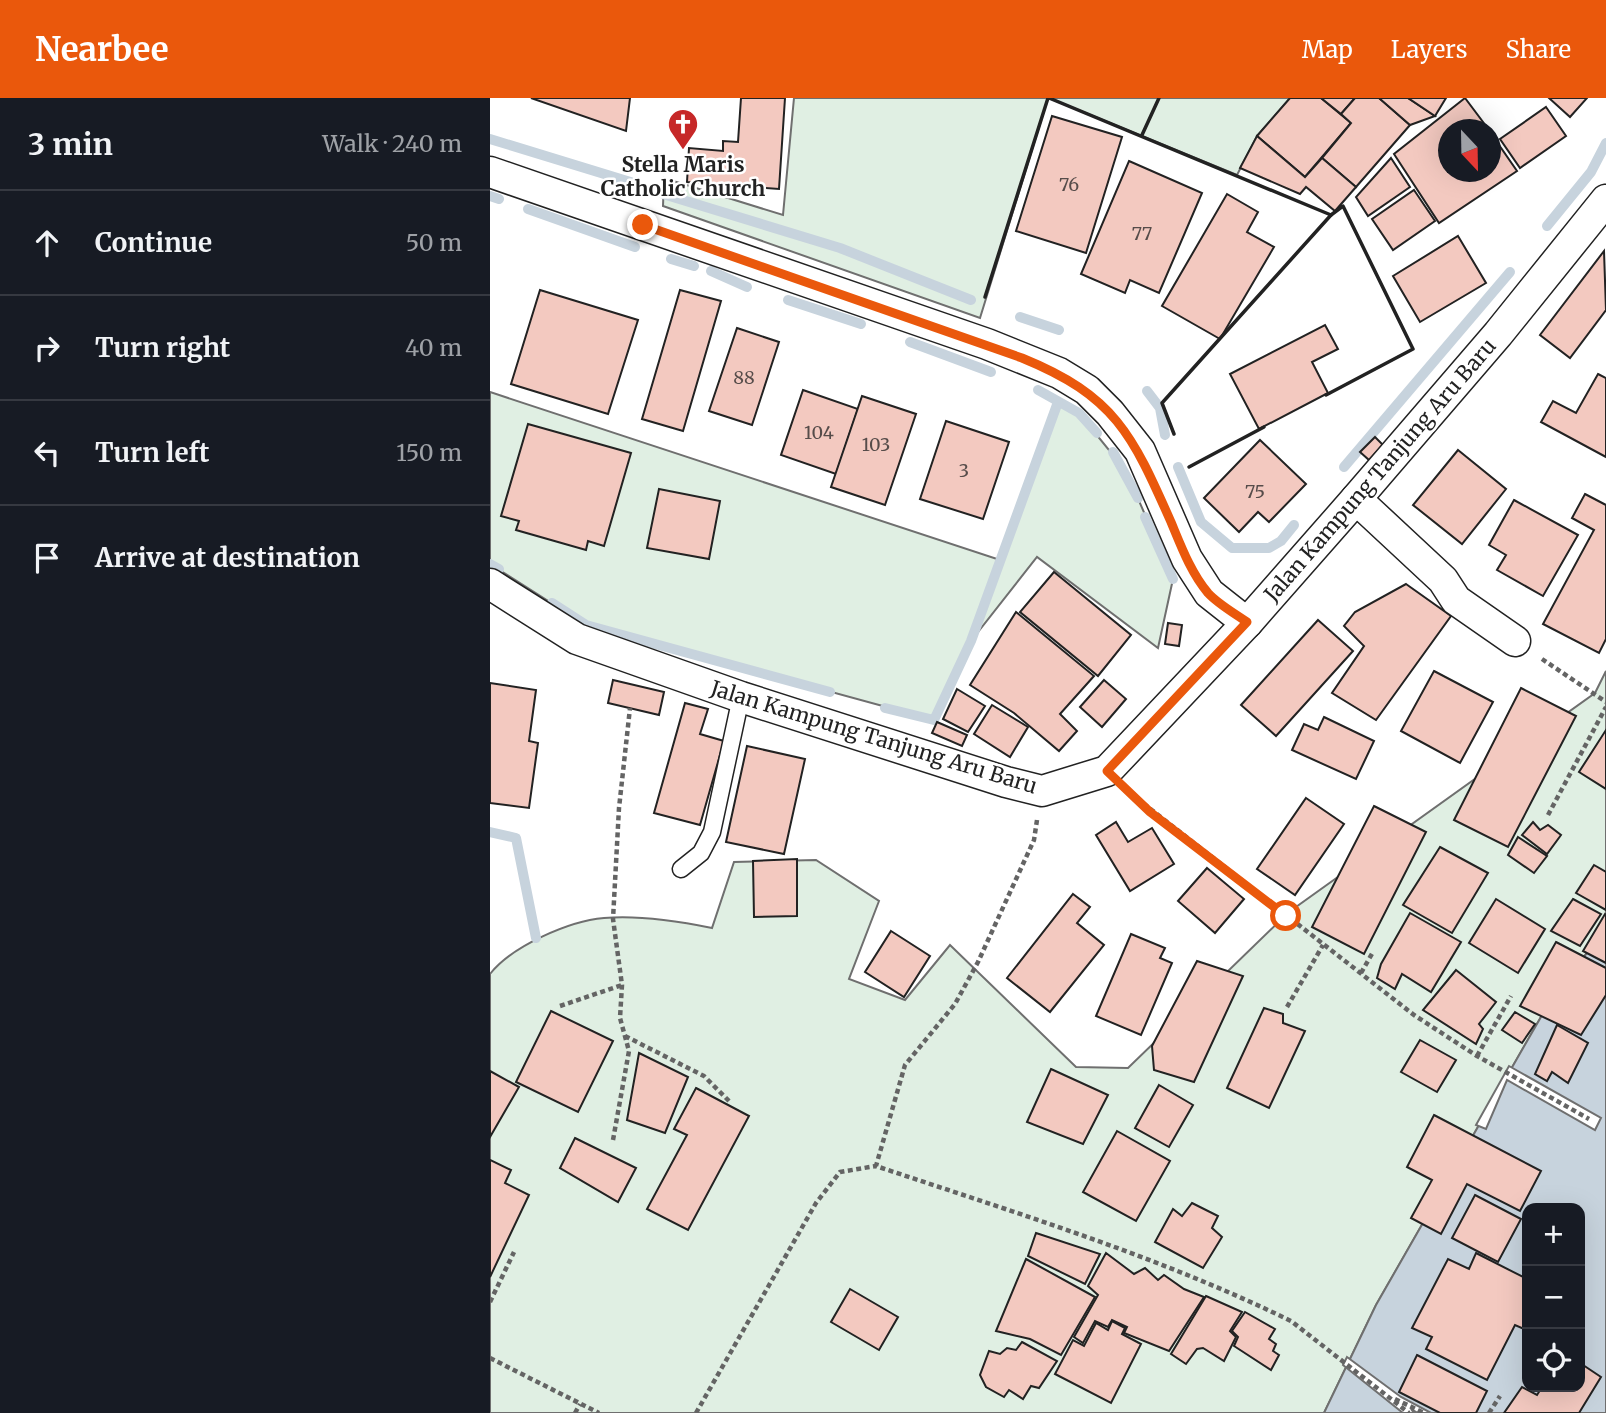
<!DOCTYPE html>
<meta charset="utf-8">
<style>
body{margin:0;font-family:Merriweather,serif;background:#20242c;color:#f1f3f6}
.controls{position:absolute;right:21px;bottom:21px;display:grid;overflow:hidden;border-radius:14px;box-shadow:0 7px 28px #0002}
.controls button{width:63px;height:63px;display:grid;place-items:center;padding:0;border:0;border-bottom:2px solid #363941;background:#171b24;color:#f1f3f6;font:35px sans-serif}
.compass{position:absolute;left:948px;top:21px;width:63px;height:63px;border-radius:50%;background:#171b24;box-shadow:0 7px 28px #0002;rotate:158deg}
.stop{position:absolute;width:21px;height:21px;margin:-16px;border:5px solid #ea580c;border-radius:50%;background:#fff}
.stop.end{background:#ea580c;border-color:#fff;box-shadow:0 2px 7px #0008}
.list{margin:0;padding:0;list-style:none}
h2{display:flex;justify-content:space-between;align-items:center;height:91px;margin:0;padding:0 28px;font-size:30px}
h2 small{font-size:23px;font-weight:400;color:#9ea1a6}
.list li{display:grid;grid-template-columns:46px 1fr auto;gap:21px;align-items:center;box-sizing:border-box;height:105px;padding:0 28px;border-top:2px solid #363941}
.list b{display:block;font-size:26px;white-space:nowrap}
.list em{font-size:23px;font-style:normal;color:#9ea1a6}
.icon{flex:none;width:38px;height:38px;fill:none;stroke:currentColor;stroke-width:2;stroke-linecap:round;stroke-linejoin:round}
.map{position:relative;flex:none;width:1116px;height:1315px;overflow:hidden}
header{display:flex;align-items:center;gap:42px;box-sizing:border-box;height:98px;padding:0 35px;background:#ea580c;color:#fff}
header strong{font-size:33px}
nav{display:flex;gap:38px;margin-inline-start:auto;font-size:24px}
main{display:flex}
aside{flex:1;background:#171b24}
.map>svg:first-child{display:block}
</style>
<header>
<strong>Nearbee</strong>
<nav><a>Map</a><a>Layers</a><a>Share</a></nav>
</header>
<main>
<aside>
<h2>3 min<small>Walk · 240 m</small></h2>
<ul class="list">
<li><svg class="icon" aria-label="ahead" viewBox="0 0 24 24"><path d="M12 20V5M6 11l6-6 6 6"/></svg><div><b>Continue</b></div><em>50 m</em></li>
<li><svg class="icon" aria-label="right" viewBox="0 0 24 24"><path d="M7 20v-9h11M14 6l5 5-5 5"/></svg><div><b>Turn right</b></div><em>40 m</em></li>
<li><svg class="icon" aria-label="left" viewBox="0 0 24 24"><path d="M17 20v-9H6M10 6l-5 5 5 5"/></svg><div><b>Turn left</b></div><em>150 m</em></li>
<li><svg class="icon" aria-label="arrive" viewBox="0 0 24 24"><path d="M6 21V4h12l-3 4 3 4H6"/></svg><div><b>Arrive at destination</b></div></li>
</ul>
</aside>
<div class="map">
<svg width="1116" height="1315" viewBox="0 0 1116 1315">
<rect width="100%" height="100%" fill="#fff"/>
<g fill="#e0efe3" stroke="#6f6f6f" stroke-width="2">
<polygon points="304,0 558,0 490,220 173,108 174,80 293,117"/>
<polygon points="559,0 800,0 767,38 747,77"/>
<polygon points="0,294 510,462 568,304 589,315 636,373 683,481 668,550 547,459 481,543 444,622 96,527 0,466"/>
<path d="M1116,573V834L1071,884L886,1207L834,1315H0V876C22,848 79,823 114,820C149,817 188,823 222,830L244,764L326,762L389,803L359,881L415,902L460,847L586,969L638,970L799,814L1105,595Z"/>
</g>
<path fill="#c7d3dd" stroke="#6f6f6f" stroke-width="2" fill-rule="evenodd" d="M1116,834V1315H834L886,1207L1071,884ZM1037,1110H1090V1289H1037Z"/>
<g fill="#fff" stroke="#6f6f6f" stroke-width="2">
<polygon points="1019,968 1111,1020 1105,1032 1017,982 996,1031 986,1027"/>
<polygon points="857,1259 911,1299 941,1315 928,1315 921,1311 924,1315 913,1315 853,1267"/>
</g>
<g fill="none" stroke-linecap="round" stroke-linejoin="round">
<g stroke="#c7d3dd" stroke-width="10">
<polyline points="0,41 147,86"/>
<polyline points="173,96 350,150 481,202"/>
<polyline points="0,98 9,101"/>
<polyline points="38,111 145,149"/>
<polyline points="1057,128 1101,74 1116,45"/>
<polyline points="181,161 204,168"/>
<polyline points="221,173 257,189"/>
<polyline points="298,202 371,226"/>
<polyline points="530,219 569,232"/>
<polyline points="420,244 501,274"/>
<polyline points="548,292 589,315 607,335"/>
<polyline points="657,293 670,310 675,337"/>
<polyline points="623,354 648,400"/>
<polyline points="688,369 711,424 742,450 779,450 791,443 804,427"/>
<polyline points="854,369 1020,174"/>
<polyline points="655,419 683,481"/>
<polyline points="0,466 9,471"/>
<polyline points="62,505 96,527 340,594"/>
<polyline points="395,610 444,622 481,543 568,304"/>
<polyline points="0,734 26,740 46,840"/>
</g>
</g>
<g fill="#f3c9c0" stroke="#222" stroke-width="2">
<polygon points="41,0 140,0 136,33"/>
<polygon points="251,0 295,0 289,91 197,84 199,50 233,53 233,43 248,44"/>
<polygon points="800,0 831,0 861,25 815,79 767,38"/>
<polygon points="831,0 865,0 851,16"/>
<polygon points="865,0 889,0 920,27 866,89 832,60 861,25 851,16"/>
<polygon points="889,0 918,0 945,18 920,27"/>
<polygon points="918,0 956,0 945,18"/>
<polygon points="975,0 999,32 958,32 958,74 1000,74 1000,34 1027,73 949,125 904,56"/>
<polygon points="1059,0 1097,0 1080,19"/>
<polygon points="1056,9 1076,38 1030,70 1010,41"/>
<polygon points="562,18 632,39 596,155 526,133"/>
<polygon points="767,38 815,79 832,60 866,89 845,113 816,89 810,96 750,70"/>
<polygon points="901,60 920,89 878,118 866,99"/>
<polygon points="639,63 712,95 669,195 640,182 635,195 591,176"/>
<polygon points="924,92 945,123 903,152 882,121"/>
<polygon points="737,96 768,114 757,134 784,149 730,241 672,208"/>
<polygon points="968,138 996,185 930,224 903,178"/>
<polygon points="1114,153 1116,212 1080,260 1050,237"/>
<polygon points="50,192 148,222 118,316 21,286"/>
<polygon points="190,192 231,203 193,333 152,321"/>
<polygon points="835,227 848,251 822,264 838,295 769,331 740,276"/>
<polygon points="247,230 289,244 262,327 219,313"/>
<polygon points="1108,276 1116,280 1116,359 1051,324 1063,303 1086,315"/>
<polygon points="313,292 368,311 346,376 291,357"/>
<polygon points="372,298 426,316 395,407 341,389"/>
<polygon points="456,323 519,344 493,421 430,401"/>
<polygon points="38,326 141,355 114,448 98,443 96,452 26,432 29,423 11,418"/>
<polygon points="885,339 893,347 879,362 870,354"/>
<polygon points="770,342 816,386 779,424 768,414 749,434 714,400"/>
<polygon points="968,352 1016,391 972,446 923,407"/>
<polygon points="169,391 230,403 219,461 157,450"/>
<polygon points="1095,396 1116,407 1116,541 1109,555 1053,526 1104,432 1082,420"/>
<polygon points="1024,402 1088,437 1053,498 1007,472 1016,457 999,447"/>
<polygon points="564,474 641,537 608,578 530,514"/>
<polygon points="916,486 961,518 886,622 842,595 874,548 854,528 865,514"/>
<polygon points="526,514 604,578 570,616 587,633 569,653 524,615 480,587"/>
<polygon points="828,522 863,553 786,638 751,607"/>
<polygon points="678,525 692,527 689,548 675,546"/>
<polygon points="944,573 1003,604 970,665 911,633"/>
<polygon points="123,582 174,594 169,617 118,605"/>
<polygon points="614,582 636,601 612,629 590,609"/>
<polygon points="0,585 46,592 39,643 48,645 39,710 0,705"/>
<polygon points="1031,590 1086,618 1018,749 964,722"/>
<polygon points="467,591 495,608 478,634 453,621"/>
<polygon points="195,605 218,611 210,636 234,643 210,727 164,715"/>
<polygon points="502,607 538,629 520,659 484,636"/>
<polygon points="834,619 884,643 866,681 802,652 814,626 828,632"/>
<polygon points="447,624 477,637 472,648 442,635"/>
<polygon points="1116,632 1116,691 1089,674"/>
<polygon points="257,648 315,661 294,756 236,744"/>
<polygon points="816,700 854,726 805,797 767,771"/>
<polygon points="884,708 936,734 874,856 822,829"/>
<polygon points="626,724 638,744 662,730 684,766 640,793 606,737"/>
<polygon points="1043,724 1050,732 1058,727 1071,737 1057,756 1032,737"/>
<polygon points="1028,739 1057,758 1044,775 1018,757"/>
<polygon points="950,749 998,775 962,835 913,807"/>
<polygon points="307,761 307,818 264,819 263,763"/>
<polygon points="1104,767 1116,774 1116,812 1086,795"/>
<polygon points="717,770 754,801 725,835 688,803"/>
<polygon points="583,796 600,809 587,825 614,847 560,914 517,880"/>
<polygon points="1006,801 1055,831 1028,875 979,845"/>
<polygon points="1083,801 1111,816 1090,848 1061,833"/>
<polygon points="920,815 971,844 941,894 912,876 905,891 887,880 891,866"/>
<polygon points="1115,816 1116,817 1116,865 1093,853"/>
<polygon points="401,833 440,858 414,899 375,874"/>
<polygon points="641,836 675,850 670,860 682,865 651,937 606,918"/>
<polygon points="1066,844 1116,870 1116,897 1091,937 1030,908"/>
<polygon points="707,863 753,878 704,984 664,972 662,948"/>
<polygon points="966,872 1006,904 989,926 993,931 986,946 933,912"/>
<polygon points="774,910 793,916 793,925 815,933 779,1010 737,990"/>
<polygon points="61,913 123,943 88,1014 26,984"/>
<polygon points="1025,914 1045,926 1032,945 1012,932"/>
<polygon points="1067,927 1098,945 1078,985 1062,974 1057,983 1045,976"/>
<polygon points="930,942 966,962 947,994 911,974"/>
<polygon points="149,955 198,979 175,1035 137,1022"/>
<polygon points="561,971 618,997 593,1046 537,1024"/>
<polygon points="0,973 29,989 0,1039"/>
<polygon points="669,987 703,1007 679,1049 645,1030"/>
<polygon points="206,990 259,1018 198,1132 157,1111 197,1037 184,1031"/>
<polygon points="944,1017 1051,1073 1030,1113 977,1086 951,1136 921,1120 942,1082 917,1069"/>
<polygon points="627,1033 680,1063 646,1123 593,1094"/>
<polygon points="85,1040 146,1070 128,1104 70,1070"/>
<polygon points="0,1062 21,1072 15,1085 39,1097 0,1179"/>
<polygon points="985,1097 1031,1121 1008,1164 962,1140"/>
<polygon points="702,1105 728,1118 722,1130 732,1139 713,1170 665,1144 683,1111 692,1118"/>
<polygon points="546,1135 610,1156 595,1186 538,1158"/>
<polygon points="616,1155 644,1176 655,1170 668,1182 674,1177 694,1191 714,1199 679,1253 634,1235 637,1229 622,1222 618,1229 605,1223 593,1245 584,1239 608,1197 598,1188"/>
<polygon points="986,1155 1037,1181 1037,1225 1034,1231 1025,1227 997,1282 936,1251 942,1239 922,1230 958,1161 979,1171"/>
<polygon points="536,1161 605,1199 571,1257 540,1241 506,1233"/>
<polygon points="360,1191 408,1219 389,1252 341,1224"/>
<polygon points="716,1198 752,1214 740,1233 746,1239 734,1263 713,1250 707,1251 696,1266 681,1256"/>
<polygon points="755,1214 785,1231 779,1241 786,1246 783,1253 789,1257 781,1272 744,1248 748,1239 742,1233"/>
<polygon points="622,1223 635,1230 632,1236 651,1246 621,1305 565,1276 583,1242 594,1248 606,1225 618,1232"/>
<polygon points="532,1244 567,1263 549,1290 541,1288 533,1301 519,1292 514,1299 496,1289 490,1277 499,1253 510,1256 517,1250 526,1252"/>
<polygon points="927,1257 997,1293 986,1315 950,1315 909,1294"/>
<polygon points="1090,1265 1111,1279 1089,1315 1014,1315 1032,1289 1047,1297 1052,1289 1090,1289"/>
</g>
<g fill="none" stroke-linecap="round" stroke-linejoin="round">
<g stroke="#222" stroke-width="19">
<polyline id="service" points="191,771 211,755 222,734 251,599"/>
</g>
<g stroke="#222" stroke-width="33">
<g id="minor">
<polyline points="0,74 497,246 569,275 597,292 620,315 650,353 697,461 719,495 757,525"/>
<polyline points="866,401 953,482 966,502 1025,543"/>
<polyline points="0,486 87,541 251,599 516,684 552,693 617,673 757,525 866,401 1008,236 1116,102"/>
</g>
</g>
<g stroke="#646464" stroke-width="4.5" stroke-dasharray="5 3.5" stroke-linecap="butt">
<polyline points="1052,561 1116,604"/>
<polyline points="640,695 924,917 987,958 1099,1021"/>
<polyline points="1058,717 1116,609"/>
<path d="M547,722L544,742L488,864L465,906L415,967L386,1068C526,1115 668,1158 801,1223L919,1315"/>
<polyline points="871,875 883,854"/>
<polyline points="70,908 132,887"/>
<polyline points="797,909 833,847"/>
<polyline points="135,938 214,978 239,1003"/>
<polyline points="987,958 1021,898"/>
<polyline points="123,1042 139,953 130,920 132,887 123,821 129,710 140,610"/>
<polyline points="0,1204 24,1154"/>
<polyline points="0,1260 109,1315"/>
<polyline points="905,1301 934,1315"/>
<polyline points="85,1315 90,1306"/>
<polyline points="206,1315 326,1105 350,1074 386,1068"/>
<polyline points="999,1315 1010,1298"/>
</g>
<use href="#service" stroke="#fff" stroke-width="16"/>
<use href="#minor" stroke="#fff" stroke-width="30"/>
<g stroke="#222" stroke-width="3.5">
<polyline points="559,0 841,117 672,305 684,336"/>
<polyline points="652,37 669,0"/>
<polyline points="495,199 558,0"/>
<polyline points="836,297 923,251 853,108 841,117"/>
<polyline points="699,369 774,329"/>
</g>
</g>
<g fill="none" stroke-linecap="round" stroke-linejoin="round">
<path stroke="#ea580c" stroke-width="9" d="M153,127L532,260C625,298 642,336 681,424C691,448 701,475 718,495C728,506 744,515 757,524L617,673L660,714L796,818"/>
</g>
<defs>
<g id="church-pin" transform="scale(1.575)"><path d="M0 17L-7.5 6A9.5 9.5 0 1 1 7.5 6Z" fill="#c62828" stroke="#fff"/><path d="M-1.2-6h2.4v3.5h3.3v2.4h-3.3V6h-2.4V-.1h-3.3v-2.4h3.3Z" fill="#fff"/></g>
</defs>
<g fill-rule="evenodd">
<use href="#church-pin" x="193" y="26"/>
</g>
<g text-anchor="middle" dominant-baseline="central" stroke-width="5" stroke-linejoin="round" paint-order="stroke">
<g font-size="18" fill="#564c4a">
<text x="579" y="86">76</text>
<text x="652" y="135">77</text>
<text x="254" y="279">88</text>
<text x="329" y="334">104</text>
<text x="386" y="346">103</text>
<text x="474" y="372">3</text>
<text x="765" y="393">75</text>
</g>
<g font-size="21" font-weight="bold" fill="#222" stroke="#fff">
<text x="193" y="66">Stella Maris<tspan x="193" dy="24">Catholic Church</tspan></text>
</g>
<g font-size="21" fill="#222" stroke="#fff">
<text transform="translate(890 372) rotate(-49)">Jalan Kampung Tanjung Aru Baru</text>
<text transform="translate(384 639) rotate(17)">Jalan Kampung Tanjung Aru Baru</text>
</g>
</g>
</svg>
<div class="controls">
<button>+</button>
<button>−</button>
<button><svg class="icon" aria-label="locate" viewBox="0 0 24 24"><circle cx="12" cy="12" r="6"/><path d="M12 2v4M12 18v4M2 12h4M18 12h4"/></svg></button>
</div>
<svg class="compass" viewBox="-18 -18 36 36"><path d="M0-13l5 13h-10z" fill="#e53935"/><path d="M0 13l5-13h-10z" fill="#9ea1a6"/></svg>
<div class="stop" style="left:796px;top:818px"></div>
<div class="stop end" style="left:153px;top:127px"></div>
</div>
</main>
